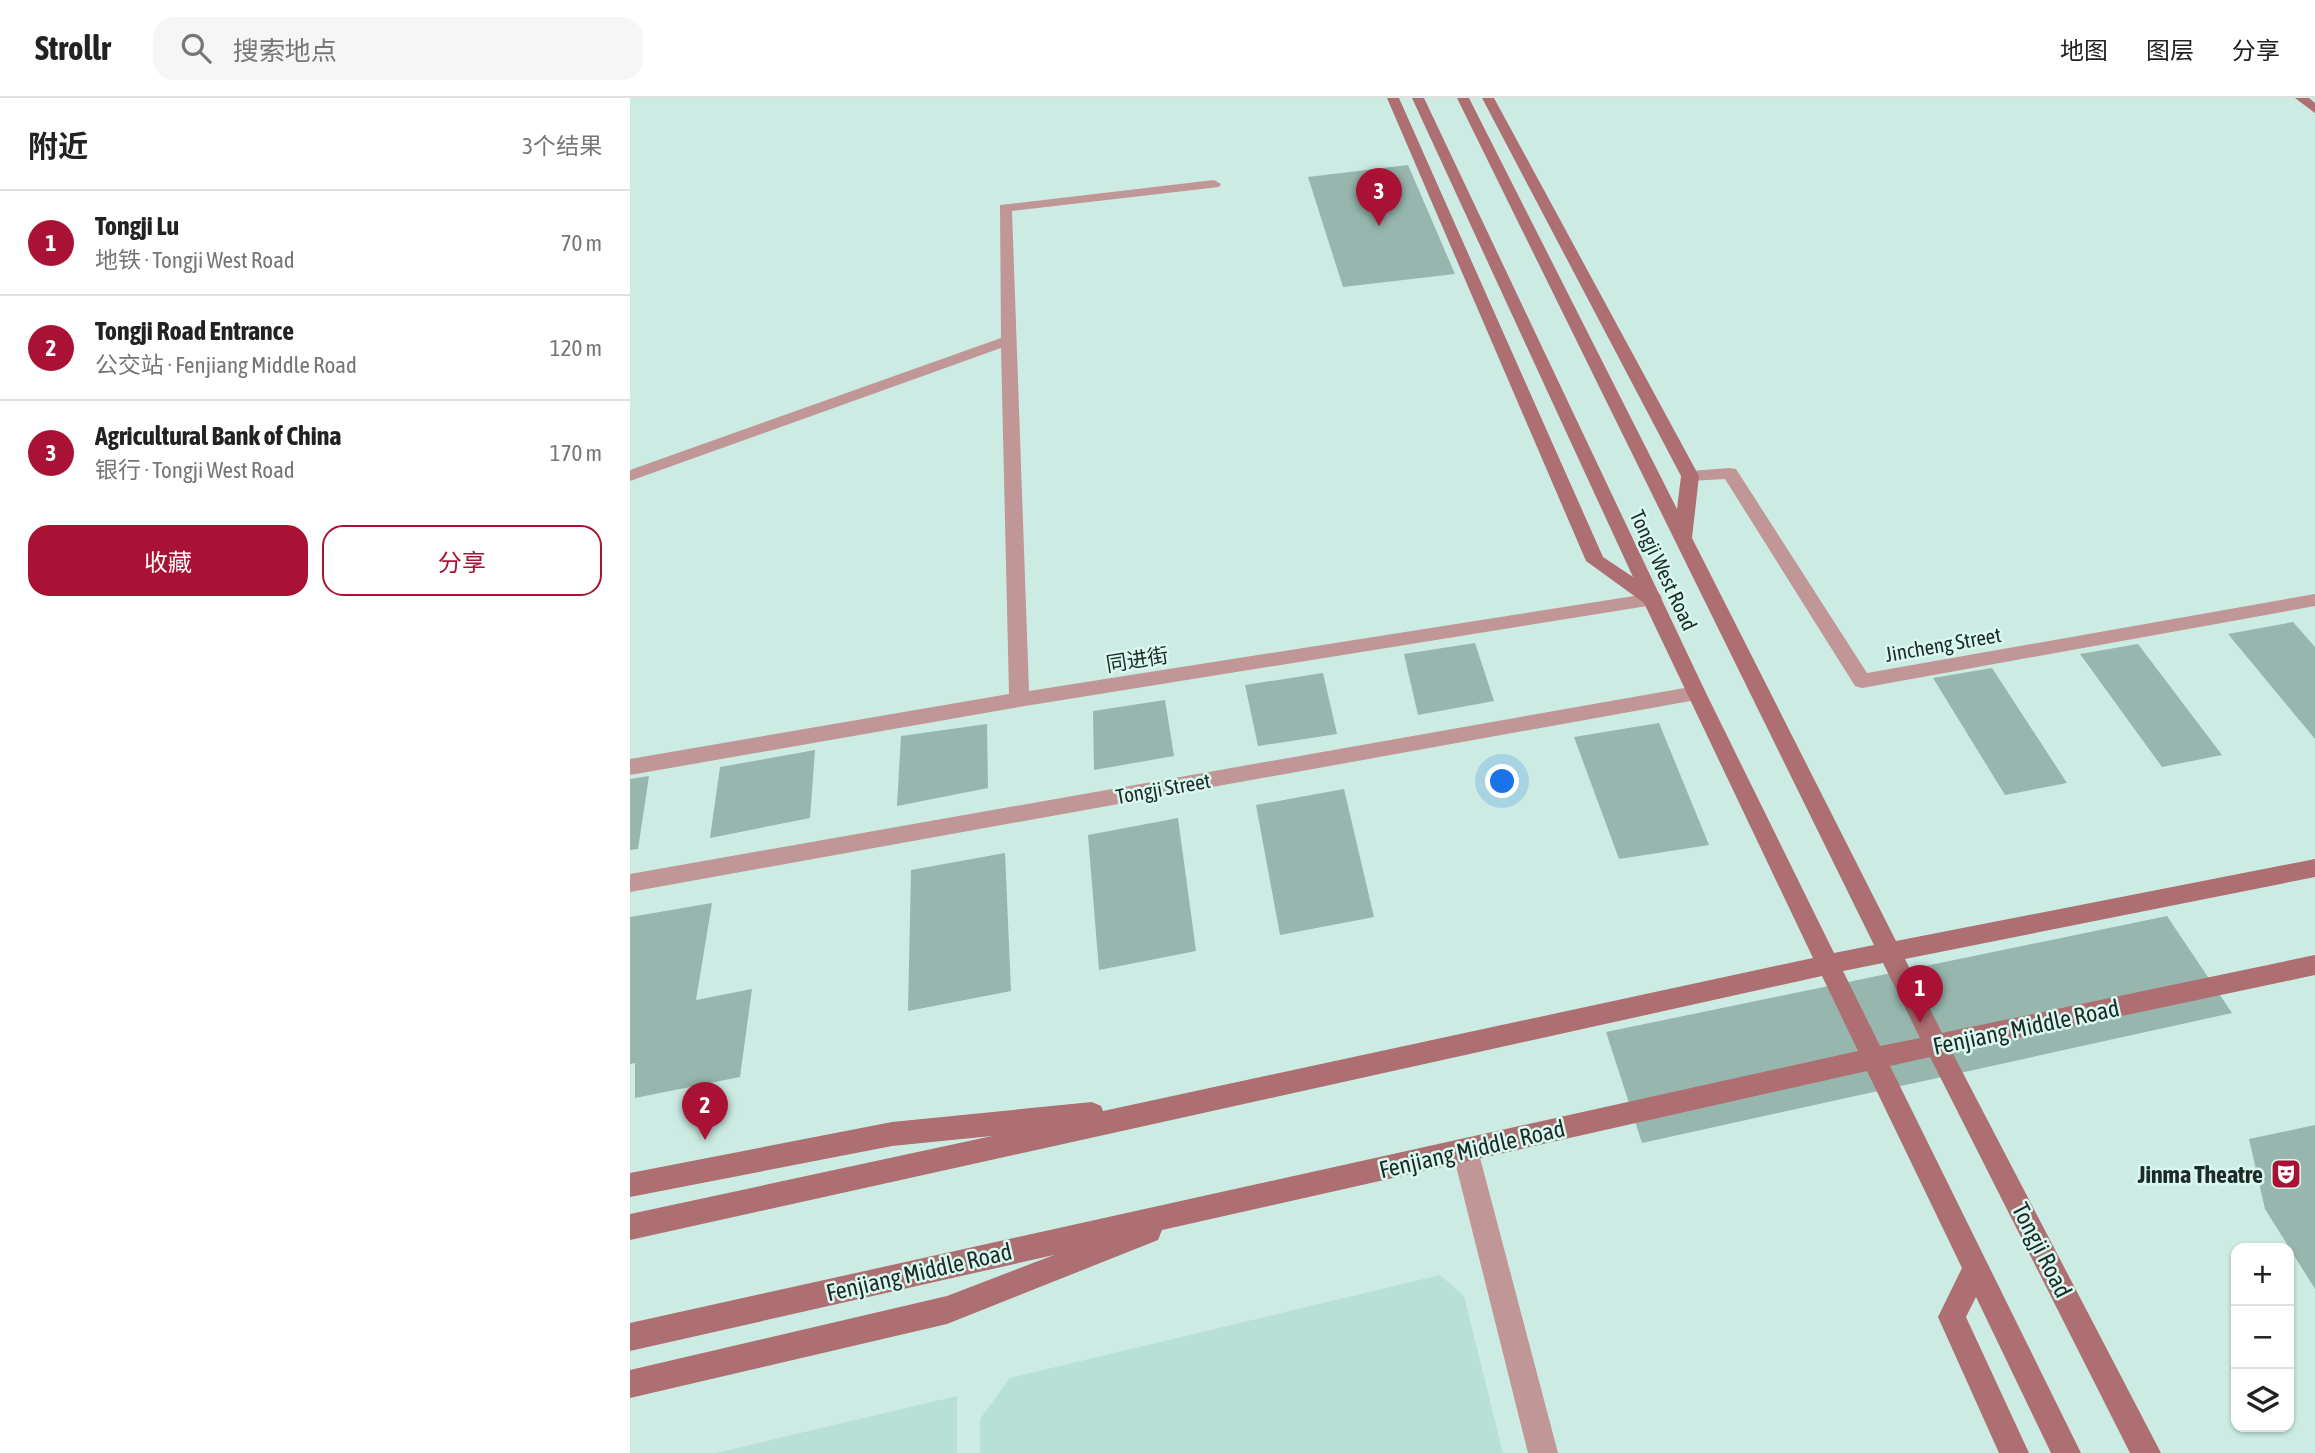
<!DOCTYPE html>
<html lang="zh">
<meta charset="utf-8">
<style>
body{margin:0;font-family:"Asap Condensed","Noto Sans SC",sans-serif;background:#f6f6f6;color:#222}
.controls{position:absolute;right:21px;bottom:21px;display:grid;overflow:hidden;border-radius:14px;box-shadow:0 2px 5px #0004}
.controls button{width:63px;height:63px;display:grid;place-items:center;padding:0;border:0;border-bottom:2px solid #e0e0e0;background:#fff;color:#222;font:35px sans-serif}
.you{position:absolute;left:873px;top:684px;width:24px;height:24px;margin:-18px;border:5px solid #fff;border-radius:50%;background:#1a73e8;box-shadow:0 0 0 10px #1a73e833}
.badge{display:grid;place-items:center;width:46px;height:46px;border-radius:50%;background:#a91234;color:#fff;font-size:23px;font-weight:700}
.pin{position:absolute;translate:-50% -58px;filter:drop-shadow(0 2px 4px #0008)}
.pin::after{content:'';position:absolute;top:37px;width:24px;height:21px;background:inherit;clip-path:polygon(0 0,100% 0,50% 100%)}
.list{margin:0;padding:0;list-style:none}
h2{display:flex;justify-content:space-between;align-items:center;height:91px;margin:0;padding:0 28px;font-size:30px}
h2 small{font-size:23px;font-weight:400;color:#767676}
.list li{display:grid;grid-template-columns:46px 1fr auto;gap:21px;align-items:center;box-sizing:border-box;height:105px;padding:0 28px;border-top:2px solid #e0e0e0}
.list b{display:block;font-size:26px;white-space:nowrap}
.list p{margin:0;font-size:23px;white-space:nowrap;color:#767676}
.list em{font-size:23px;font-style:normal;color:#767676}
.actions{display:flex;gap:14px;padding:21px 28px}
.actions a{flex:1;padding:16px 0;border:2px solid #a91234;border-radius:21px;text-align:center;font-size:24px;color:#a91234}
.actions .main{background:#a91234;color:#fff}
.icon{flex:none;width:38px;height:38px;fill:none;stroke:currentColor;stroke-width:2;stroke-linecap:round;stroke-linejoin:round}
.map{position:relative;flex:none;width:1685px;height:1355px;overflow:hidden}
header{display:flex;align-items:center;gap:42px;box-sizing:border-box;height:98px;padding:0 35px;background:#fff;border-bottom:2px solid #e0e0e0}
header strong{font-size:33px}
nav{display:flex;gap:38px;margin-inline-start:auto;font-size:24px}
.search{width:490px;height:63px;background:#f6f6f6;display:flex;align-items:center;gap:18px;box-sizing:border-box;padding:0 24px;border-radius:21px;color:#767676;font-size:26px}
main{display:flex}
aside{flex:1;background:#fff}
.map>svg:first-child{display:block}
</style>
<header>
<strong>Strollr</strong>
<div class="search"><svg class="icon" aria-label="search" viewBox="0 0 24 24"><circle cx="10" cy="10" r="6"/><path d="M15 15l6 6"/></svg>搜索地点</div>
<nav><a>地图</a><a>图层</a><a>分享</a></nav>
</header>
<main>
<aside>
<h2>附近<small>3个结果</small></h2>
<ul class="list">
<li><span class="badge">1</span><div><b>Tongji Lu</b><p>地铁 · Tongji West Road</p></div><em>70 m</em></li>
<li><span class="badge">2</span><div><b>Tongji Road Entrance</b><p>公交站 · Fenjiang Middle Road</p></div><em>120 m</em></li>
<li><span class="badge">3</span><div><b>Agricultural Bank of China</b><p>银行 · Tongji West Road</p></div><em>170 m</em></li>
</ul>
<div class="actions"><a class="main">收藏</a><a>分享</a></div>
</aside>
<div class="map">
<svg width="1685" height="1355" viewBox="0 0 1685 1355">
<rect width="100%" height="100%" fill="#ccece3"/>
<g fill="#b8e0d5">
<polygon points="810,1177 834,1198 873,1355 350,1355 350,1321 380,1280"/>
<polygon points="327,1298 327,1355 86,1355"/>
</g>
<g fill="#97b6ae">
<polygon points="778,67 825,176 713,189 678,79"/>
<polygon points="1663,524 1685,549 1685,641 1598,536"/>
<polygon points="845,545 864,603 788,617 774,556"/>
<polygon points="1508,546 1592,657 1532,669 1450,556"/>
<polygon points="1362,570 1437,685 1375,697 1303,580"/>
<polygon points="693,575 707,636 628,648 615,587"/>
<polygon points="535,602 544,658 464,672 463,613"/>
<polygon points="1029,625 1079,747 989,761 944,639"/>
<polygon points="357,626 358,690 267,708 271,638"/>
<polygon points="185,652 180,720 80,740 90,669"/>
<polygon points="19,678 8,751 0,752 0,681"/>
<polygon points="714,691 744,819 650,837 626,707"/>
<polygon points="548,720 566,853 469,872 458,737"/>
<polygon points="375,755 381,893 278,913 281,772"/>
<polygon points="82,805 66,902 122,891 110,979 5,1000 5,965 0,966 0,819"/>
<polygon points="1537,818 1602,915 1012,1045 976,934"/>
<polygon points="1685,1027 1685,1191 1635,1111 1619,1041"/>
</g>
<g fill="none" stroke-linecap="round" stroke-linejoin="round">
<g fill="#c19697" fill-rule="evenodd">
<polygon points="584,82 591,86 589,89 382,113 399,593 1023,495 1030,496 1032,501 1030,506 389,609 0,677 0,661 379,596 371,250 0,383 0,372 371,240 370,107"/>
<polygon points="1100,370 1106,371 1237,575 1685,496 1685,508 1232,590 1225,588 1095,381 1060,383 1051,378 1060,373"/>
<polygon points="1066,588 1076,595 1066,602 0,794 0,776"/>
<polygon points="835,1040 844,1044 848,1052 928,1355 898,1355 822,1052 826,1044"/>
</g>
<g fill="#ad6f71" fill-rule="evenodd">
<path d="M757,0H769L973,459L1003,479L782,0H794L1076,595L1204,855L1244,847L827,0H839L1047,411L1051,378L852,0H864L1069,378L1062,440L1266,843L1685,761V779L1275,861L1312,935L1685,857V877L1322,954L1531,1355H1500L1300,959L1260,968L1451,1355H1421L1346,1199L1336,1219L1399,1355H1369L1308,1219L1332,1170L1237,973L532,1132L528,1142L317,1226L0,1300V1272L317,1198L424,1157L0,1253V1225L1228,953L1192,878L0,1142V1116L362,1038L262,1048L0,1099V1075L262,1024L462,1004L471,1008L473,1013L1183,860L1014,505L956,463ZM1253,865L1290,940L1250,948L1213,873Z"/>
<polygon points="1665,0 1679,0 1685,5 1685,15"/>
</g>
</g>
<defs>
<g id="theatre-square" transform="scale(1.575)"><rect x="-9" y="-9" width="18" height="18" rx="4" fill="#a91234" stroke="#d9f9f0"/><path d="M-5-5.5Q0-4 5-5.5V0Q5 5 0 6Q-5 5-5 0ZM-3.3-2.5H-1v1.5H-3.3ZM1-2.5H3.3v1.5H1ZM-2.8 1Q0 5.5 2.8 1Z" fill="#fff"/></g>
</defs>
<g fill-rule="evenodd">
<use href="#theatre-square" x="1656" y="1076"/>
</g>
<g text-anchor="middle" dominant-baseline="central" stroke-width="5" stroke-linejoin="round" paint-order="stroke">
<g font-size="21" fill="#1e2a27" stroke="#d9f9f0">
<text transform="translate(1034 472) rotate(65)">Tongji West Road</text>
<text transform="translate(1313 546) rotate(-10)">Jincheng Street</text>
<text transform="translate(507 561) rotate(-9)">同进街</text>
<text transform="translate(533 690) rotate(-10)">Tongji Street</text>
</g>
<g font-size="24" fill="#1e2a27" stroke="#d9f9f0">
<text transform="translate(1396 929) rotate(-12)">Fenjiang Middle Road</text>
<text transform="translate(842 1051) rotate(-13)">Fenjiang Middle Road</text>
<text transform="translate(1412 1152) rotate(63)">Tongji Road</text>
<text transform="translate(289 1174) rotate(-13)">Fenjiang Middle Road</text>
</g>
<g font-size="24" font-weight="bold" fill="#1e2a27" stroke="#d9f9f0" text-anchor="end">
<text x="1633" y="1076">Jinma Theatre</text>
</g>
</g>
</svg>
<div class="controls">
<button>+</button>
<button>−</button>
<button><svg class="icon" aria-label="layers" viewBox="0 0 24 24"><path d="M12 4l9 5-9 5-9-5zM3 14l9 5 9-5"/></svg></button>
</div>
<div class="you"></div>
<div class="pin badge" style="left:1290px;top:925px">1</div>
<div class="pin badge" style="left:75px;top:1042px">2</div>
<div class="pin badge" style="left:749px;top:128px">3</div>
</div>
</main>
